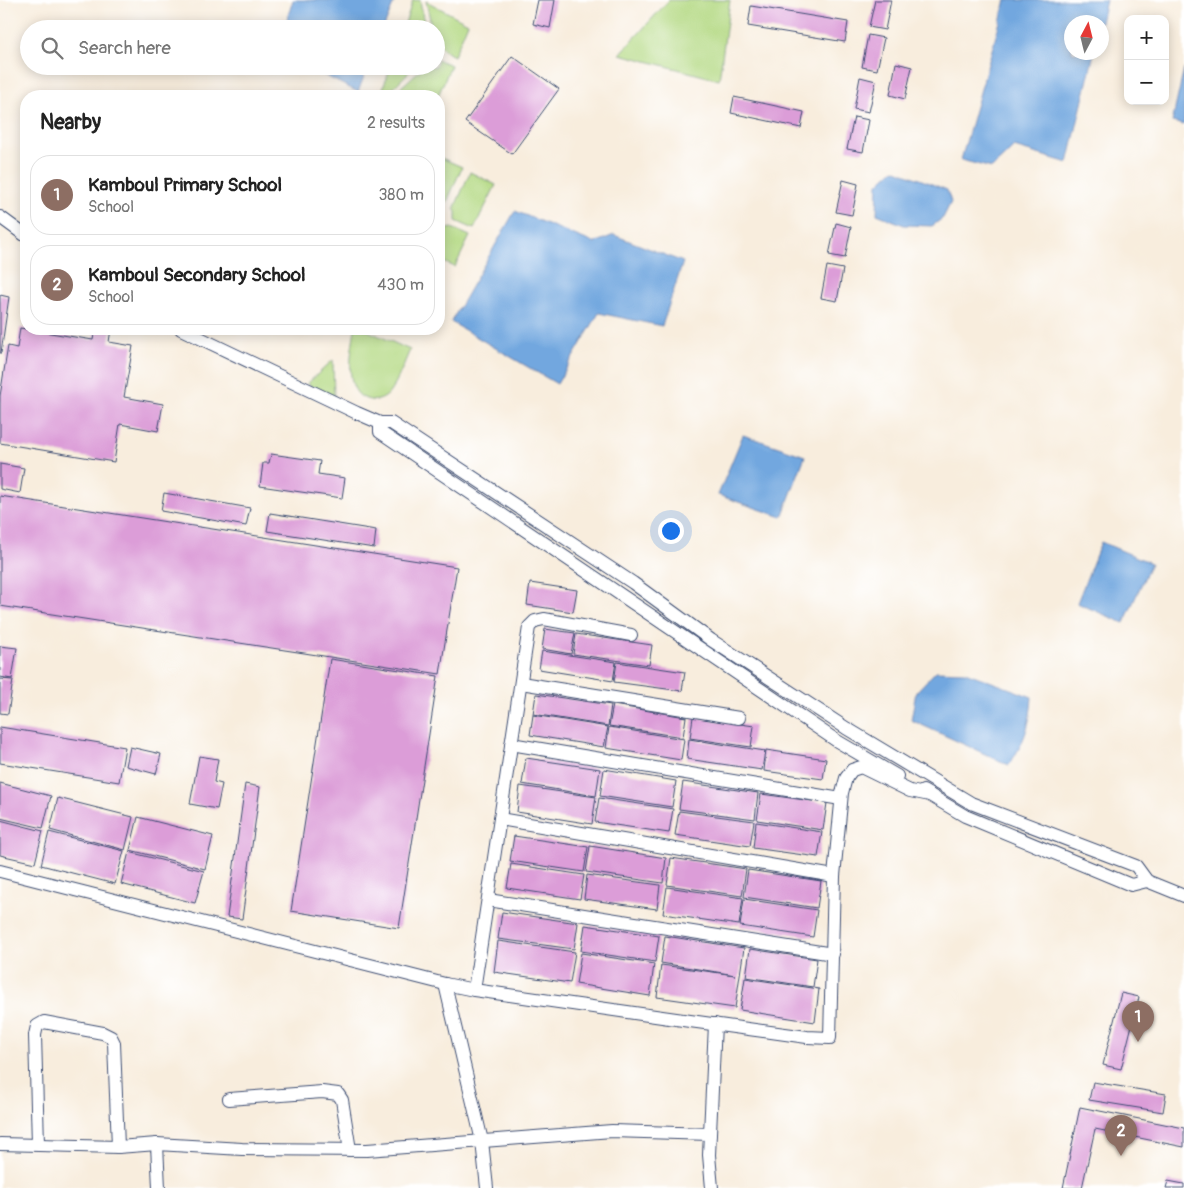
<!DOCTYPE html>
<meta charset="utf-8">
<style>
body{margin:0;font-family:Pangolin,sans-serif;background:#f6f6f6;color:#222}
.controls{position:absolute;right:15px;top:15px;display:grid;overflow:hidden;border-radius:10px;box-shadow:0 2px 12px #0003}
.controls button{width:45px;height:45px;display:grid;place-items:center;padding:0;border:0;border-bottom:1px solid #e0e0e0;background:#fff;color:#222;font:25px sans-serif}
.compass{position:absolute;left:1064px;top:15px;width:45px;height:45px;border-radius:50%;background:#fff;box-shadow:0 2px 12px #0003;rotate:7deg}
.you{position:absolute;left:670px;top:530px;width:18px;height:18px;margin:-12px;border:4px solid #fff;border-radius:50%;background:#1a73e8;box-shadow:0 0 0 8px #1a73e833}
.badge{display:grid;place-items:center;width:32px;height:32px;border-radius:50%;background:#111827;color:#fff;font-size:16px;font-weight:700}
.pin{position:absolute;translate:-50% -41px;filter:drop-shadow(0 1px 2px #0008)}
.pin::after{content:'';position:absolute;top:26px;width:18px;height:15px;background:inherit;clip-path:polygon(0 0,100% 0,50% 100%)}
.list{margin:0;padding:0;list-style:none}
h2{display:flex;justify-content:space-between;align-items:center;height:65px;margin:0;padding:0 20px;font-size:21px}
h2 small{font-size:16px;font-weight:400;color:#767676}
.list li{display:grid;grid-template-columns:32px 1fr auto;gap:15px;align-items:center;box-sizing:border-box;height:80px;margin:0 10px 10px;padding:0 10px;border:1px solid #e0e0e0;border-radius:20px}
.list b{display:block;font-size:19px;white-space:nowrap}
.list p{margin:0;font-size:16px;white-space:nowrap;color:#767676}
.list em{font-size:16px;font-style:normal;color:#767676}
.icon{flex:none;width:28px;height:28px;fill:none;stroke:currentColor;stroke-width:2;stroke-linecap:round;stroke-linejoin:round}
.map{position:relative;flex:none;width:1184px;height:1188px;overflow:hidden}
.search{position:absolute;background:#fff;box-shadow:0 2px 12px #0003;left:20px;top:20px;width:425px;height:55px;display:flex;align-items:center;gap:12px;box-sizing:border-box;padding:0 18px;border-radius:28px;color:#767676;font-size:19px}
.panel{position:absolute;background:#fff;box-shadow:0 2px 12px #0003;left:20px;top:90px;width:425px;height:245px;border-radius:20px}
.map>svg:first-child{display:block}
</style>
<div class="map">
<svg width="1184" height="1188" viewBox="0 0 1184 1188">
<rect width="100%" height="100%" fill="#fff"/>
<filter id="ink" filterUnits="userSpaceOnUse"><feTurbulence type="fractalNoise" baseFrequency=".02" numOctaves="2"/><feDisplacementMap in="SourceGraphic" scale="10" xChannelSelector="R" yChannelSelector="G"/><feConvolveMatrix kernelMatrix="1 2 1 2 8 2 1 2 1" color-interpolation-filters="sRGB"/></filter>
<filter id="wash" filterUnits="userSpaceOnUse"><feTurbulence type="fractalNoise" baseFrequency=".0096" numOctaves="4" result="noise"/><feDisplacementMap in="SourceGraphic" scale="20" xChannelSelector="R" yChannelSelector="G"/><feGaussianBlur stdDeviation="1.12" result="paint"/><feColorMatrix in="noise" values="0 0 0 0 0 0 0 0 0 0 0 0 0 0 0 0 0 1.4 0 .05"/><feComposite in="paint" operator="in"/></filter>
<g filter="url(#wash)">
<rect width="100%" height="100%" fill="#f8eddd"/>
<g fill="#b4d983" stroke="#688470">
<polygon points="413,0 420,0 425,29 403,29"/>
<polygon points="669,0 730,0 719,80 620,54"/>
<polygon points="426,1 468,23 454,56 446,52 436,42 436,29 432,29"/>
<polygon points="438,60 451,65 438,96 408,96 396,92 422,68 436,66"/>
<polygon points="391,66 415,66 390,91 383,88"/>
<polygon points="439,157 462,167 446,204 439,205"/>
<polygon points="470,172 496,185 474,229 456,221 456,212 454,209"/>
<polygon points="452,228 470,236 455,267 439,260 439,236 441,231"/>
<path d="M355,329H364L410,350C404,363 399,379 390,392C386,398 378,402 370,400C341,395 352,349 355,329Z"/>
<polygon points="333,360 334,399 307,384"/>
</g>
<g fill="#72a7df" stroke="#466b9e">
<polygon points="293,0 395,0 383,29 284,29"/>
<polygon points="1006,0 1106,0 1101,22 1072,22 1072,52 1094,53 1068,163 1014,147 992,168 961,160"/>
<polygon points="306,66 368,66 358,92"/>
<polygon points="1184,69 1184,125 1172,122"/>
<polygon points="894,169 947,190 951,202 943,218 932,226 904,225 877,214 878,184"/>
<polygon points="515,211 594,243 614,235 683,262 662,326 599,313 557,384 451,322"/>
<polygon points="743,435 805,456 782,517 718,495"/>
<polygon points="1101,542 1151,563 1124,623 1077,603"/>
<path d="M936,671L965,672L1032,697C1030,725 1025,741 1009,765L911,720L916,692Z"/>
</g>
<g id="blocks">
<g fill="#dc9dd8">
<polygon points="538,0 555,0 550,28 533,24"/>
<polygon points="875,0 891,0 885,30 869,27"/>
<polygon points="751,6 848,22 845,42 748,26"/>
<polygon points="868,35 884,38 877,70 862,67"/>
<polygon points="512,56 559,89 512,154 465,122"/>
<polygon points="896,63 912,67 905,99 890,95"/>
<polygon points="860,77 876,81 869,112 854,109"/>
<polygon points="734,97 804,112 801,128 731,113"/>
<polygon points="854,117 869,120 863,152 847,149"/>
<polygon points="843,180 858,184 852,215 836,212"/>
<polygon points="836,223 851,227 845,258 829,255"/>
<polygon points="827,266 843,269 837,301 821,298"/>
<polygon points="0,295 9,297 1,353 0,353"/>
<polygon points="20,328 93,340 95,329 111,329 109,342 133,346 124,397 163,404 158,431 120,424 114,462 0,443 0,396 8,346 17,348"/>
<polygon points="271,454 320,461 318,474 345,478 342,498 260,486 263,463 269,463"/>
<polygon points="0,464 24,468 20,493 0,489"/>
<polygon points="164,493 250,508 246,526 161,511"/>
<polygon points="0,496 457,567 440,674 0,606"/>
<polygon points="270,513 376,530 374,548 267,531"/>
<polygon points="530,583 577,590 573,612 527,605"/>
<polygon points="545,629 575,633 571,654 542,649"/>
<polygon points="576,634 652,645 649,665 573,654"/>
<polygon points="0,646 17,648 12,679 0,677"/>
<polygon points="542,651 616,662 613,681 539,669"/>
<polygon points="330,659 438,676 399,928 291,911"/>
<polygon points="617,662 685,672 682,691 614,682"/>
<polygon points="0,679 13,680 8,714 0,713"/>
<polygon points="536,694 611,705 608,726 533,714"/>
<polygon points="613,705 686,717 683,737 609,726"/>
<polygon points="533,715 608,727 604,747 530,735"/>
<polygon points="693,717 754,726 751,747 690,738"/>
<polygon points="0,727 125,747 119,782 0,763"/>
<polygon points="609,727 684,739 681,760 606,748"/>
<polygon points="689,739 765,751 762,770 687,759"/>
<polygon points="130,747 161,754 156,774 126,766"/>
<polygon points="766,750 826,759 823,779 764,771"/>
<polygon points="199,756 218,759 214,782 222,784 217,809 190,804"/>
<polygon points="526,758 600,769 596,796 522,784"/>
<polygon points="604,769 676,781 672,807 600,796"/>
<polygon points="683,782 758,793 755,819 679,809"/>
<polygon points="0,783 51,796 43,828 0,818"/>
<polygon points="245,784 260,787 242,919 227,917"/>
<polygon points="520,786 596,797 592,824 517,812"/>
<polygon points="761,794 827,803 823,830 757,820"/>
<polygon points="58,798 133,817 125,850 50,830"/>
<polygon points="599,798 673,809 669,833 595,822"/>
<polygon points="679,811 754,821 750,846 675,835"/>
<polygon points="138,817 213,836 205,869 130,850"/>
<polygon points="0,820 43,831 35,863 0,855"/>
<polygon points="756,822 822,832 818,857 753,848"/>
<polygon points="49,832 124,851 115,884 41,865"/>
<polygon points="514,836 588,847 584,872 510,861"/>
<polygon points="590,846 666,858 663,883 586,872"/>
<polygon points="129,852 204,871 195,903 121,884"/>
<polygon points="671,858 746,869 742,896 667,885"/>
<polygon points="511,864 584,875 580,899 507,888"/>
<polygon points="748,870 821,881 817,908 744,897"/>
<polygon points="587,875 660,885 657,909 584,899"/>
<polygon points="667,887 743,898 739,925 663,914"/>
<polygon points="744,899 817,910 813,937 740,926"/>
<polygon points="502,912 578,923 574,949 498,939"/>
<polygon points="585,925 659,936 655,962 581,951"/>
<polygon points="665,936 744,948 735,1008 657,997 661,965 735,975 661,963"/>
<polygon points="498,941 575,952 570,983 494,972"/>
<polygon points="750,949 817,959 813,987 746,977"/>
<polygon points="581,953 654,964 650,996 576,984"/>
<polygon points="745,978 819,989 815,1022 740,1010"/>
<polygon points="1121,993 1139,997 1121,1069 1103,1065"/>
<polygon points="1093,1082 1166,1094 1163,1112 1089,1100"/>
<polygon points="1080,1107 1184,1128 1184,1147 1095,1129 1082,1188 1063,1188"/>
<polygon points="1168,1181 1184,1184 1184,1188 1166,1188"/>
</g>
</g>
</g>
<g filter="url(#ink)">
<use href="#blocks" fill-opacity="0" stroke="#3c4c71" stroke-width="1"/>
<g fill="none" stroke-linecap="round" stroke-linejoin="round">
<g stroke="#3c4c71" stroke-width="14">
<g id="minor">
<polyline points="0,217 26,236"/>
<polyline points="181,329 357,413 380,423 391,423 633,583 711,640 846,728 971,803 1136,866 1147,881 1184,896"/>
<polyline points="380,423 380,432 386,436 837,741 897,776"/>
<polyline points="521,683 739,718"/>
<polyline points="511,744 841,799"/>
<polyline points="923,791 965,816 1131,885 1147,881"/>
<polyline points="500,819 834,876"/>
<polyline points="0,871 445,984 474,990 690,1021 807,1037 830,1038 834,876 842,793 846,778 852,770 861,767 910,791 930,795"/>
<polyline points="488,900 833,954"/>
<polyline points="445,984 482,1141 487,1188"/>
<polyline points="474,990 529,627 535,621 544,619 631,635"/>
<polyline points="229,1099 322,1092 338,1094 342,1100 350,1150"/>
<polyline points="0,1144 118,1147 157,1144 242,1149 367,1150 612,1131 710,1134"/>
<polyline points="38,1144 35,1035 37,1026 44,1022 103,1033 111,1037 114,1043 118,1147"/>
<polyline points="157,1144 159,1188"/>
<polyline points="712,1188 709,1155 715,1024"/>
</g>
</g>
<use href="#minor" stroke="#fff" stroke-width="12"/>
</g>
</g>
</svg>
<div class="controls">
<button>+</button>
<button>−</button>
</div>
<svg class="compass" viewBox="-18 -18 36 36"><path d="M0-13l5 13h-10z" fill="#e53935"/><path d="M0 13l5-13h-10z" fill="#767676"/></svg>
<div class="you"></div>
<div class="pin badge" style="left:1138px;top:1042px;background:#8d6e63">1</div>
<div class="pin badge" style="left:1121px;top:1156px;background:#8d6e63">2</div>
<div class="search"><svg class="icon" aria-label="search" viewBox="0 0 24 24"><circle cx="10" cy="10" r="6"/><path d="M15 15l6 6"/></svg>Search here</div>
<section class="panel">
<h2>Nearby<small>2 results</small></h2>
<ul class="list">
<li><span class="badge" style="background:#8d6e63">1</span><div><b>Kamboul Primary School</b><p>School</p></div><em>380 m</em></li>
<li><span class="badge" style="background:#8d6e63">2</span><div><b>Kamboul Secondary School</b><p>School</p></div><em>430 m</em></li>
</ul>
</section>
</div>
